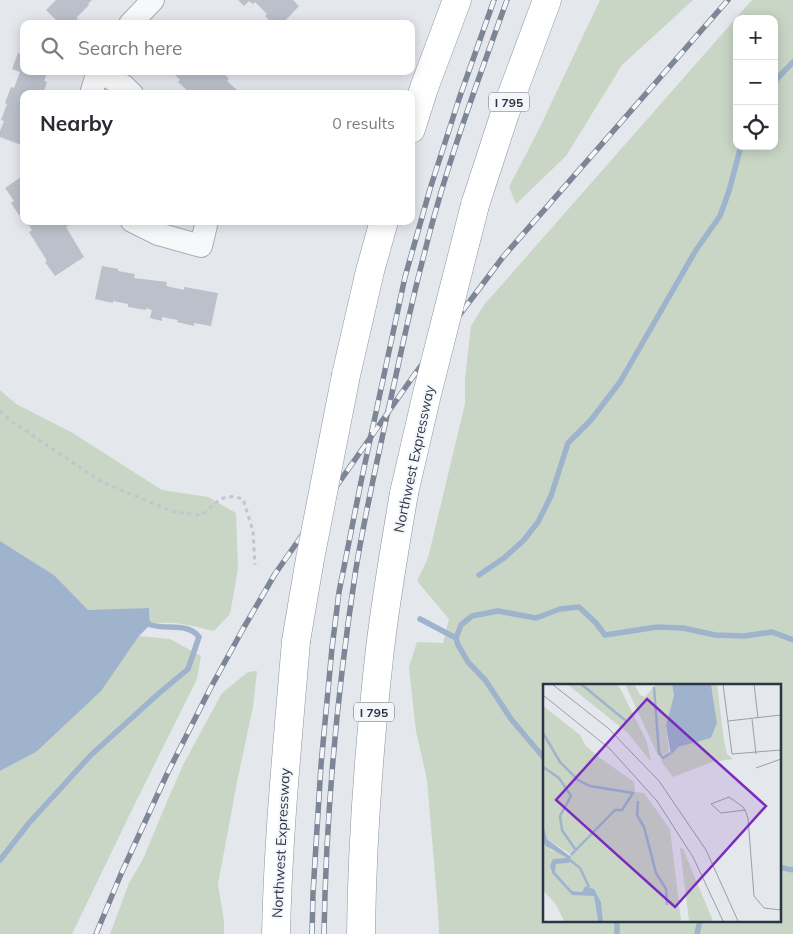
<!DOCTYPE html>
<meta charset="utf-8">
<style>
body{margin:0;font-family:Mulish,sans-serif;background:#f2f2f3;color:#2b2b33}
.controls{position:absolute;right:15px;top:15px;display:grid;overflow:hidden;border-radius:10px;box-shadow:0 2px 12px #0003}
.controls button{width:45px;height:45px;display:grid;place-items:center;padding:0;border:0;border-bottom:1px solid #e1e1e2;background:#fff;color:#2b2b33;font:25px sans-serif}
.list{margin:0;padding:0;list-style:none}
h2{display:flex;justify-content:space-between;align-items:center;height:65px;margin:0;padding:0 20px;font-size:21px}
h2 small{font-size:16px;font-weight:400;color:#7c7c81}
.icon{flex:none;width:28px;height:28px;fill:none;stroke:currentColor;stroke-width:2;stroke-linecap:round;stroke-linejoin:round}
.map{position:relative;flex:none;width:793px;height:934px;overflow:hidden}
.search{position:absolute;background:#fff;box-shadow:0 2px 12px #0003;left:20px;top:20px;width:395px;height:55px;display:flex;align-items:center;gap:12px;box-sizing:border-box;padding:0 18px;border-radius:10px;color:#7c7c81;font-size:19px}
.panel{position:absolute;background:#fff;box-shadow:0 2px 12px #0003;left:20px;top:90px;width:395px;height:135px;border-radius:10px}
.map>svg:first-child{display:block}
</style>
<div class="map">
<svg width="793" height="934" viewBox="0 0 793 934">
<rect width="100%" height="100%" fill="#e4e7ec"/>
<g fill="#c9d6c5" fill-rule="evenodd">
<polygon points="600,0 693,0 622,65 566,156 516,204 509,187 540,127"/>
<path d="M752,0H793V934H439L438,910L427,780L416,731L409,667L417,642L443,643L449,619L417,581L428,558L465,404V379L471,326L484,305ZM737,19H774V146H737ZM544,685H779V920H544Z"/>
<path d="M0,390L16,404L71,432L162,490L208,497L236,513L238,569L230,614L214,631C193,626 170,619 150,625L149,608L88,611L54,575L0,541Z"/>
<polygon points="139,636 170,639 201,656 197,679 129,816 72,934 0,934 0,771 36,752 127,653"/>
<polygon points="257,671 253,707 237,782 218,884 224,921 224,934 110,934 129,883 143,859 168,799 184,763 222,693 248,672"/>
</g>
<polygon fill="#9fb4cc" points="0,541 54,575 88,610 149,608 150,625 139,636 101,691 36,752 0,771"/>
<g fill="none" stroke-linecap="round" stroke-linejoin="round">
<g stroke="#9fb4cc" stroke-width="5.5">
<polyline points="774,82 793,62"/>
<polyline points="479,575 504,558 523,541 538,522 551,496 568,443 591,420 620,382 696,250 720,216 729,191 741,146"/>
<polyline points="420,619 456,638"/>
<polyline points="544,758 511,719 486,681 468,662 458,645 456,638 461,625 472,616 498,611 536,618 560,609 579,607 596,623 605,635 657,627 683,628 715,635 744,636 772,632 793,640"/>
<path d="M0,860L29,823L91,755L157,695L188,669L199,637C188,622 166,630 151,625C149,624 145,621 143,620"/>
<polyline points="779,867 793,870"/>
<polyline points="617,934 617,920"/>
<polyline points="697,934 700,920"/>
</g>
</g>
<g fill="#bbc0ca">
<polygon points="56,0 92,0 88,4 89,5 77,17 78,18 73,24 60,24 46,10"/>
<polygon points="238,0 293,0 299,6 282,24 273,24 265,16 267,14 255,2 253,4 249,1 244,6"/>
<polygon points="24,46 24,71 48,71 44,81 47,82 43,94 24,94 24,146 0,137 0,131 4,121 1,120 7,104 5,103 11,87 14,88 20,72 12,69 18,53 21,54"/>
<polygon points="171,71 221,71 229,79 227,81 239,92 240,90 245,94 195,94 192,91 190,93 178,82 180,80"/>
<polygon points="24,175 24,219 22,217 21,218 11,203 14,201 5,188"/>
<polygon points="26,221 66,221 69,225 66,227 84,257 55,276 45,262 47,261 29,232 32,230"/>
<polygon points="102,266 118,269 118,271 135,274 134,278 167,282 166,286 184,290 184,287 218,293 211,326 194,323 194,326 177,322 178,320 162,317 162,321 150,318 152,310 146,308 146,310 128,307 128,304 113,301 113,303 95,299"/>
</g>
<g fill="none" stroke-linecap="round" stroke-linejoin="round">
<g stroke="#a9aeb7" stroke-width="24">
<g id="minor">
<polyline points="130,24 153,0"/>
<polyline points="98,71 124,86 132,94"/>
<polyline points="91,94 98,71"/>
<polyline points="132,221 158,234 201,246 207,221"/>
</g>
</g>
<g stroke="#8b94a3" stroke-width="29">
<g id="highway">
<polyline points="411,129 424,88 457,0"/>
<polyline points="475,205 505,113 547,0"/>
<polyline points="346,375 370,271 384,221"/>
<path d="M276,934C278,836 288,739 296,641"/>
<path d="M361,934C362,842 369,749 379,658C385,602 395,547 404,493"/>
</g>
</g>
<path stroke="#c2c5cb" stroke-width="3" stroke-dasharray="4 4" stroke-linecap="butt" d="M0,411L11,421L102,482L174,512L202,515C217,502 223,492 243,499L253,531L255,565"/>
<use href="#minor" stroke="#f7f8fa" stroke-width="22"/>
<use href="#highway" stroke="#fff" stroke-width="28"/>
<g stroke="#7d8696" stroke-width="5.5">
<g id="rail">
<polyline points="96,934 121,874 167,774 210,689 243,629 275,574 412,378 503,257 728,0"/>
<polyline points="312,934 313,893 321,765 332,648 339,592 361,482 405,277 430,189 459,99 494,0"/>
<path d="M324,934C326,814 337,694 355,575C363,523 375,471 386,420C399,363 410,307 425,251C446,166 477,83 507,0"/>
</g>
</g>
<use href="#rail" stroke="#f4f6f9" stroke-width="4" stroke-dasharray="11" stroke-linecap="butt"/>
<g stroke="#8b94a3" stroke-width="29" stroke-linecap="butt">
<g id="highway-bridge">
<polyline points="404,493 427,394 475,205"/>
<polyline points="296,641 310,559 346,375"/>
</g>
</g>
<use href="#highway-bridge" stroke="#fff" stroke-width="28"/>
</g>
<g text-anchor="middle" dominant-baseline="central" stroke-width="4" stroke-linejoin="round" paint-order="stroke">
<g fill="#f4f6f9" stroke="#676e7b" stroke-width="1">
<rect x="489" y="92.5" width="40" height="19" rx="4"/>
<rect x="354" y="702.5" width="40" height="19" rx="4"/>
</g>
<g font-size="12" font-weight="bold" fill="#2b3445">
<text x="509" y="102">I 795</text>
<text x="374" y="712">I 795</text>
</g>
<g font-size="14" fill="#2b3445" stroke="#f4f6f9">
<text transform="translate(414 459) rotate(-78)">Northwest Expressway</text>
<text transform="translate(281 843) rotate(-87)">Northwest Expressway</text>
</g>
</g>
<g transform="translate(543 684)">
<rect width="238" height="238" fill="#e4e7ec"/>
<path d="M24,0H75L104,58L108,78L85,49ZM82,0H91L97,11L102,13L113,0H129L131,11L123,41L126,67L122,70L116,72L114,69ZM168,0H174L181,57L184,70L190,75L169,78L130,93L118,77L135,63L168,54L174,39ZM0,22L37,51L43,62L57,74L91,98L92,108L101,109L127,145L138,237H60L58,218L51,205L42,202L39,208L29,207L12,188L13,180L26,179L27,170L4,155L0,140ZM0,158L8,166L24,172L23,176L13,175L7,186L29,211L47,209L51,212L55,237H21L14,222L0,206ZM137,164L140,165L170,237H146Z" fill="#c9d6c5"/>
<path d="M129,0H168L174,39L168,54L135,63L128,71L123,41L131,11ZM0,140L4,155L28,173L26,179L13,180L12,188L29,207L39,208L42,202L51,205L58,218L60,237H55L51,212L29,211L9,189L7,182L10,175L24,174L3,162L0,158Z" fill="#9fb4cc"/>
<path fill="none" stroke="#9fb4cc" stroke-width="2.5" d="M38,0L83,37M111,3L116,69L120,74L127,69M0,49L17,78L35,96L47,102L90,109L79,126H72L28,171M0,83L16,94L28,112L17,132L19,146L32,165M95,117L94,131L101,143L113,189L123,205L124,221M27,176L37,184L46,203"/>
<path fill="none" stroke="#9a9fa9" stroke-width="1" d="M9,0L65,44L116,97L163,166L195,237M180,0L189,70L238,66M211,0L215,34M0,11L67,65L114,117L150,173L180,237M209,35L213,70M185,37L238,31M213,84L238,75M202,126L178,129L168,120L186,113L200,123L202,126L205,134L211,212L221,224L238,226"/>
<path fill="#7b2cbf" fill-opacity="0.15" stroke="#7b2cbf" stroke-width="2.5" d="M104,15L223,122L132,223L13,116Z"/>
<rect width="238" height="238" fill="none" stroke="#2b3445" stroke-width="2.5"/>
</g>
</svg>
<div class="controls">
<button>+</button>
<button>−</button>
<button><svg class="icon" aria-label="locate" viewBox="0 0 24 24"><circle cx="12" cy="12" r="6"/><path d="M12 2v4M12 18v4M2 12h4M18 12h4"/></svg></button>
</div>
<div class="search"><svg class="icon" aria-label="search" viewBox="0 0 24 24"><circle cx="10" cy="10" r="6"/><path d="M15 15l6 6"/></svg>Search here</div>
<section class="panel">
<h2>Nearby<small>0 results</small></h2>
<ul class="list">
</ul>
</section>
</div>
